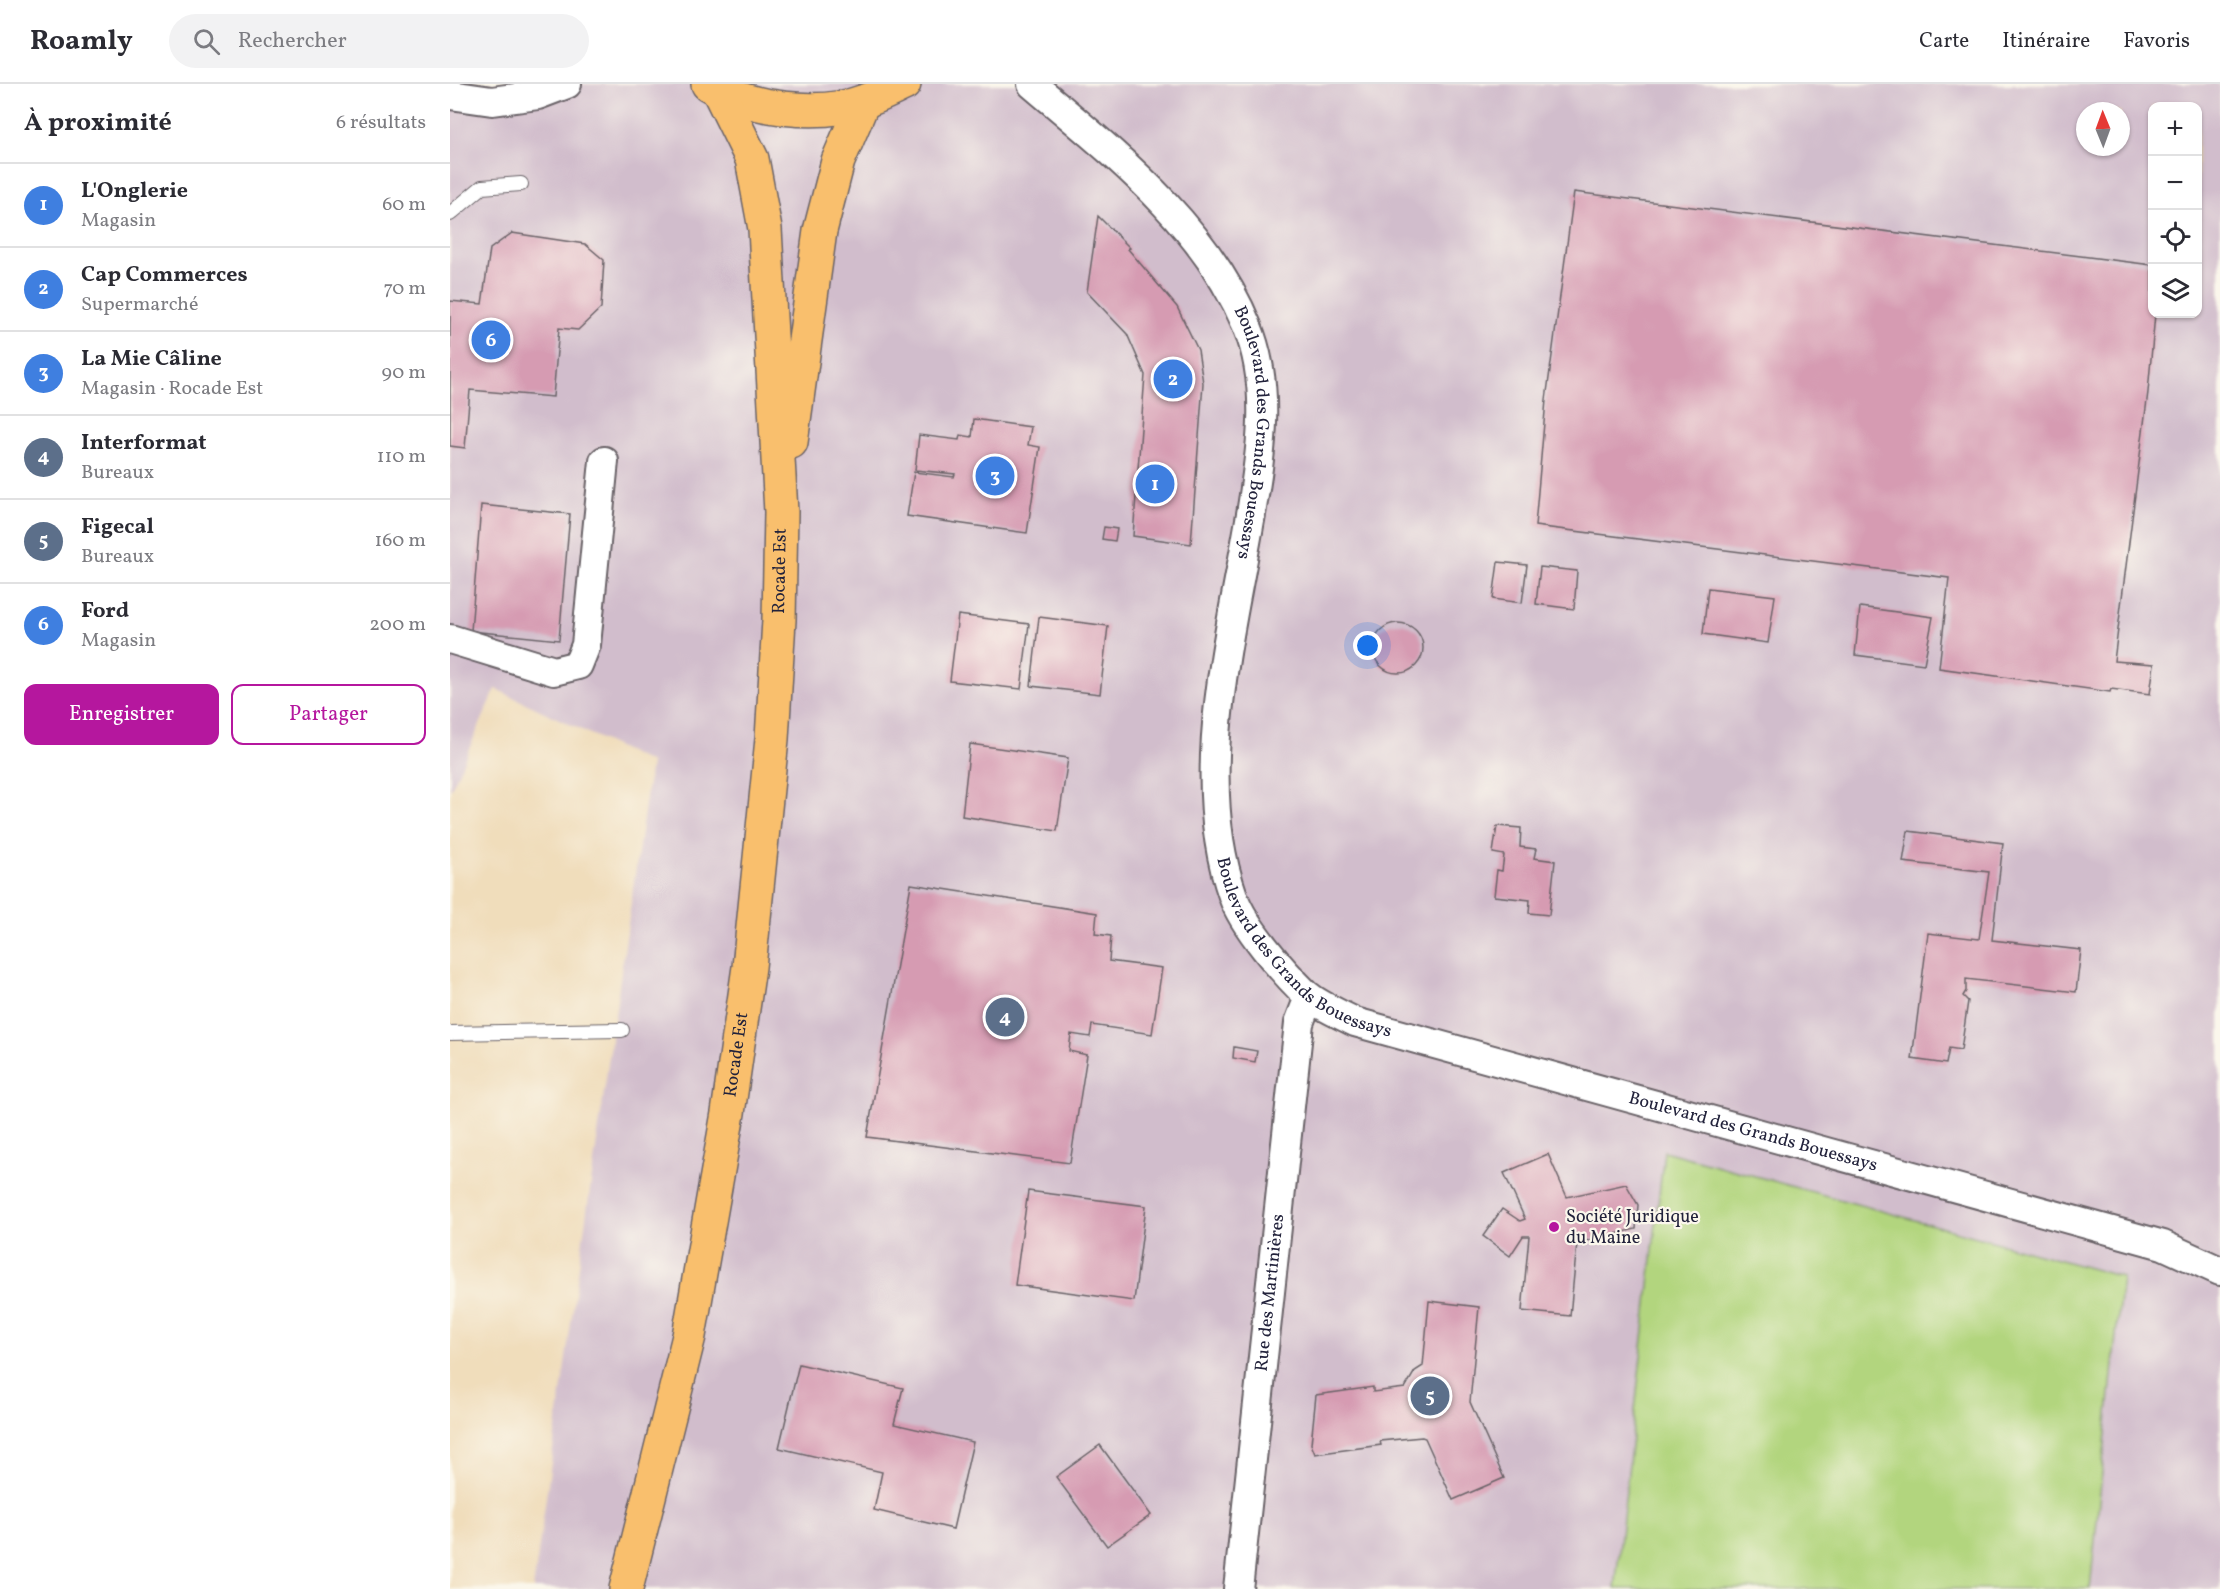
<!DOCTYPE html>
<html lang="fr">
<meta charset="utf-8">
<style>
body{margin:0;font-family:Vollkorn,serif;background:#f2f2f3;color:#2b2b33}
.controls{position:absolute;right:18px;top:18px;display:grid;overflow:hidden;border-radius:12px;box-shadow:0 2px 4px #0004}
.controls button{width:54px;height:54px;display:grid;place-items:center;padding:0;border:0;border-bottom:2px solid #e1e1e2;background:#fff;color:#2b2b33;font:30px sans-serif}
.compass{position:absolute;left:1626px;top:18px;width:54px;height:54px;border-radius:50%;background:#fff;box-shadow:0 2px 4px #0004;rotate:359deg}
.you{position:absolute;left:918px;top:562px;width:21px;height:21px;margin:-15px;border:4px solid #fff;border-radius:50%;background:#1a73e8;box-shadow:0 0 0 9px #1a73e833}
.badge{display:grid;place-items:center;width:39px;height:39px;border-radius:50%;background:#b5179e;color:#fff;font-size:20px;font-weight:700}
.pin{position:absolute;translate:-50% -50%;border:3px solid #fff;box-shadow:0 2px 6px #0006}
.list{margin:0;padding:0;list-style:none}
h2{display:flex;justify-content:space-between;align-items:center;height:78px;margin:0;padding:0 24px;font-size:26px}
h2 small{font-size:20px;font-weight:400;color:#7c7c81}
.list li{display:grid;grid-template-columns:39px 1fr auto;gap:18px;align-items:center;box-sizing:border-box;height:84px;padding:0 24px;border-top:2px solid #e1e1e2}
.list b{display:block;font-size:22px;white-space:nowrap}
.list p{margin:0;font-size:20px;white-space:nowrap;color:#7c7c81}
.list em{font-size:20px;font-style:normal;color:#7c7c81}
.actions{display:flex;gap:12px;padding:18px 24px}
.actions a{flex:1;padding:14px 0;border:2px solid #b5179e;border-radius:12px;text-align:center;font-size:21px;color:#b5179e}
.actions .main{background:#b5179e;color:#fff}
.icon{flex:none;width:33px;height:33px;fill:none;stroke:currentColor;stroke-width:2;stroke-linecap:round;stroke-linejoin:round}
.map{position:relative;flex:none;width:1770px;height:1505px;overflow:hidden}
header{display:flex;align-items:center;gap:36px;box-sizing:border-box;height:84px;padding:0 30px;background:#fff;border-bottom:2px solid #e1e1e2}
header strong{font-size:28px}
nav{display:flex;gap:33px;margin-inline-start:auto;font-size:21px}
.search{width:420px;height:54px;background:#f2f2f3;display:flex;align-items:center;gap:15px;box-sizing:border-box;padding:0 21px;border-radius:33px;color:#7c7c81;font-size:22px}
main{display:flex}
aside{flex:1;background:#fff}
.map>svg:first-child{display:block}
</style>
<header>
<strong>Roamly</strong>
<div class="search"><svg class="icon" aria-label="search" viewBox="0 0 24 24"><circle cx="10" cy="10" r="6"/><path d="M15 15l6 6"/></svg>Rechercher</div>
<nav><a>Carte</a><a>Itinéraire</a><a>Favoris</a></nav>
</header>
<main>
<aside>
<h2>À proximité<small>6 résultats</small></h2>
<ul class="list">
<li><span class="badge" style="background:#3f7fe0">1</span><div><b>L'Onglerie</b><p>Magasin</p></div><em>60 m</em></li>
<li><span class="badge" style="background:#3f7fe0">2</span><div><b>Cap Commerces</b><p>Supermarché</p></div><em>70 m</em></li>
<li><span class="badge" style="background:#3f7fe0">3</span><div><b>La Mie Câline</b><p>Magasin · Rocade Est</p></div><em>90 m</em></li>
<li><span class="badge" style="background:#5c6f8a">4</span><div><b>Interformat</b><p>Bureaux</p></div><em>110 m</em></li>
<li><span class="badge" style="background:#5c6f8a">5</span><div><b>Figecal</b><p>Bureaux</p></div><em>160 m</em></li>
<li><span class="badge" style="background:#3f7fe0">6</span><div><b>Ford</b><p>Magasin</p></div><em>200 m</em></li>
</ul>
<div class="actions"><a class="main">Enregistrer</a><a>Partager</a></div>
</aside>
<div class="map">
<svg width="1770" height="1505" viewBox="0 0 1770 1505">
<rect width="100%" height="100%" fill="#fbf7ec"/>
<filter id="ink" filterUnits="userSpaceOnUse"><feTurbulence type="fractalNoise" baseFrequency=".0167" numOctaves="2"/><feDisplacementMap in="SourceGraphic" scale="12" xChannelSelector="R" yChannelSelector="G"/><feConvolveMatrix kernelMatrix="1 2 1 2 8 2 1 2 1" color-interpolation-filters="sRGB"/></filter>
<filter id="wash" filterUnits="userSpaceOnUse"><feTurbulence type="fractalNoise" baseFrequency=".008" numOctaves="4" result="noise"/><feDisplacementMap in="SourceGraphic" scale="24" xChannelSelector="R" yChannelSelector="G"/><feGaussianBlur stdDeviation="1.35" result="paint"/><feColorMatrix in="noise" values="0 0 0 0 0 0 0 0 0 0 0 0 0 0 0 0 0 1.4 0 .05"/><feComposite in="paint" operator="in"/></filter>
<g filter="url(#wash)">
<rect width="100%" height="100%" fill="#f0ddbb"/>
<path fill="#d1bdcc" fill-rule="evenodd" d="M0,0H1770V1505H1640L1672,1193L1214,1067L1165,1505H83L201,679L46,605L0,707ZM1702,22H1748V230H1702ZM1635,27H1671V63H1635Z"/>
<polygon fill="#b2d57e" stroke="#6a7c5c" stroke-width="1.5" points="1214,1067 1672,1193 1640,1505 1165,1505"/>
<g id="blocks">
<g fill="#d69bb2">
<polygon points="1124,108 1702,181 1702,230 1705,230 1698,308 1664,577 1704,580 1700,610 1661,605 1660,608 1489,584 1499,494 1085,442 1096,316"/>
<polygon points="648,132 680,164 678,165 727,223 748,266 753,299 741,460 683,452 695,291 677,250 637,208"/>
<polygon points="62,149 135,160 154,176 151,224 128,246 109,244 103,313 20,306 15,364 0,362 0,217 32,220 40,165"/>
<polygon points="524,335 581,343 578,361 590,363 577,449 457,432 464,388 504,393 505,390 465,386 469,351 509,356 510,351 522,353"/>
<polygon points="31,421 120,430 109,556 21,547"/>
<polygon points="654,443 667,445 665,457 652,455"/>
<polygon points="1048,478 1077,481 1072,519 1043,515"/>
<polygon points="1090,483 1127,487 1124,525 1086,520"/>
<polygon points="1258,504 1325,512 1318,559 1253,550"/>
<polygon points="1410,523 1483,533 1474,580 1405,571"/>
<polygon points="508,531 579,540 571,605 500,597"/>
<polygon points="589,533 658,542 650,610 581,602"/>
<circle cx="948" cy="564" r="25"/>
<polygon points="520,660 618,674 607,747 512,732"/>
<polygon points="1047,742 1071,744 1070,763 1086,765 1084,774 1105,777 1099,831 1079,829 1080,816 1044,812 1047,786 1052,787 1054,771 1043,769"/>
<polygon points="1458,747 1553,759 1542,856 1631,866 1626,908 1516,895 1516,907 1513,912 1518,917 1511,966 1499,964 1496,980 1462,975 1478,849 1529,855 1539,788 1453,778"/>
<polygon points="461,800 647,829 645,850 661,852 659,877 712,884 702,950 642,941 640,953 621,950 619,967 637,971 620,1079 417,1053"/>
<polygon points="784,963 807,967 805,978 783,974"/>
<polygon points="1098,1070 1117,1113 1176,1100 1188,1121 1186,1145 1127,1159 1120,1232 1072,1227 1079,1152 1073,1152 1060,1172 1033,1152 1052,1125 1070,1137 1075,1135 1054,1089"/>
<polygon points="578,1107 696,1122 684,1217 565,1201"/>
<polygon points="979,1217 1029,1223 1020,1318 1054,1394 1003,1416 975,1354 972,1353 930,1357 931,1361 865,1370 861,1360 866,1311 923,1303 923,1308 955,1304 965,1287 973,1282"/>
<polygon points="349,1280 453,1304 444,1340 523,1358 503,1445 424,1426 432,1388 329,1364"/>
<polygon points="650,1361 701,1431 657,1462 606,1393"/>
</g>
</g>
</g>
<g filter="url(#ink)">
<use href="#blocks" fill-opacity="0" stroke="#6a6368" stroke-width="1.5"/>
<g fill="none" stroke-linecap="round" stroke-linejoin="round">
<g stroke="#6a6368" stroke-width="16">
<g id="lane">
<polyline points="0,130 32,103 71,100"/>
<polyline points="0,949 172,946"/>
</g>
</g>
<g stroke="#6a6368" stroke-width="32">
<g id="street">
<path id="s1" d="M582,0C664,70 755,140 797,242C822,302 811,368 801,430C781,550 741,694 783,812C793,842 834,889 857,911C870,922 890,930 905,938L1713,1161L1770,1187"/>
<polyline points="0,11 42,17 88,11 117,0"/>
<polyline points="0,555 104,587 128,581 136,561 154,377"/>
<path id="s2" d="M788,1505L849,939L859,913"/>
</g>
</g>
<g stroke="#6a6368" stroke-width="36">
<g id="primary">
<path d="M258,0C298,25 370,34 415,17C428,13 441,6 454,0"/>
<polyline points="341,358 370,147 388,77 413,18"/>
<path id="s3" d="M176,1505L239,1252L278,1029L299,883L322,655L329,536L331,428L315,145L302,75L268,6"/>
</g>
</g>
<use href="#lane" stroke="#fff" stroke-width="14"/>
<use href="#street" stroke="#fff" stroke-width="28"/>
<use href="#primary" stroke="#f9bf6d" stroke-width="33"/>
</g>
</g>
<circle fill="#b5179e" stroke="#fbf7ec" stroke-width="2" cx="1104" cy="1143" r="6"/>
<g text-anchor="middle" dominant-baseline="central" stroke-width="4.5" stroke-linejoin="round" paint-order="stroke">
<g font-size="18" fill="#22223b" stroke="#fbf7ec">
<text stroke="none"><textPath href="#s1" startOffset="435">Boulevard des Grands Bouessays</textPath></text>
<text stroke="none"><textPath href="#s3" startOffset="1032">Rocade Est</textPath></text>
<text stroke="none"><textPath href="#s1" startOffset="993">Boulevard des Grands Bouessays</textPath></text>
<text stroke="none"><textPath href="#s3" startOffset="546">Rocade Est</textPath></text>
<text stroke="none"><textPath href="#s1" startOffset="1497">Boulevard des Grands Bouessays</textPath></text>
<text stroke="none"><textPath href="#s2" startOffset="298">Rue des Martinières</textPath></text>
</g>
<g font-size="18" fill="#22223b" stroke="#fbf7ec" text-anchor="start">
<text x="1116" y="1133">Société Juridique<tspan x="1116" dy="21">du Maine</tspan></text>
</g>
</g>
</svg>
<div class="controls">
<button>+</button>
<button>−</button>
<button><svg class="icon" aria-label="locate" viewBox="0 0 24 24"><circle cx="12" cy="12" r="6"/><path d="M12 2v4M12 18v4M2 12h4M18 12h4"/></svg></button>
<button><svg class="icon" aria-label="layers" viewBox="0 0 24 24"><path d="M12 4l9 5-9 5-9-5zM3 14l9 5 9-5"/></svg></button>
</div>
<svg class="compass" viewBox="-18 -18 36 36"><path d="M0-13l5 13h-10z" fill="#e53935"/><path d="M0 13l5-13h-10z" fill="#7c7c81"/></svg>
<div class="you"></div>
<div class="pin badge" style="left:705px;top:400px;background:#3f7fe0">1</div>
<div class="pin badge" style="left:723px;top:295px;background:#3f7fe0">2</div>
<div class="pin badge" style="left:545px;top:392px;background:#3f7fe0">3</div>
<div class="pin badge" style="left:555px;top:933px;background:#5c6f8a">4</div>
<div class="pin badge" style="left:980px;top:1312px;background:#5c6f8a">5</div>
<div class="pin badge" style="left:41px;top:256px;background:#3f7fe0">6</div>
</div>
</main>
